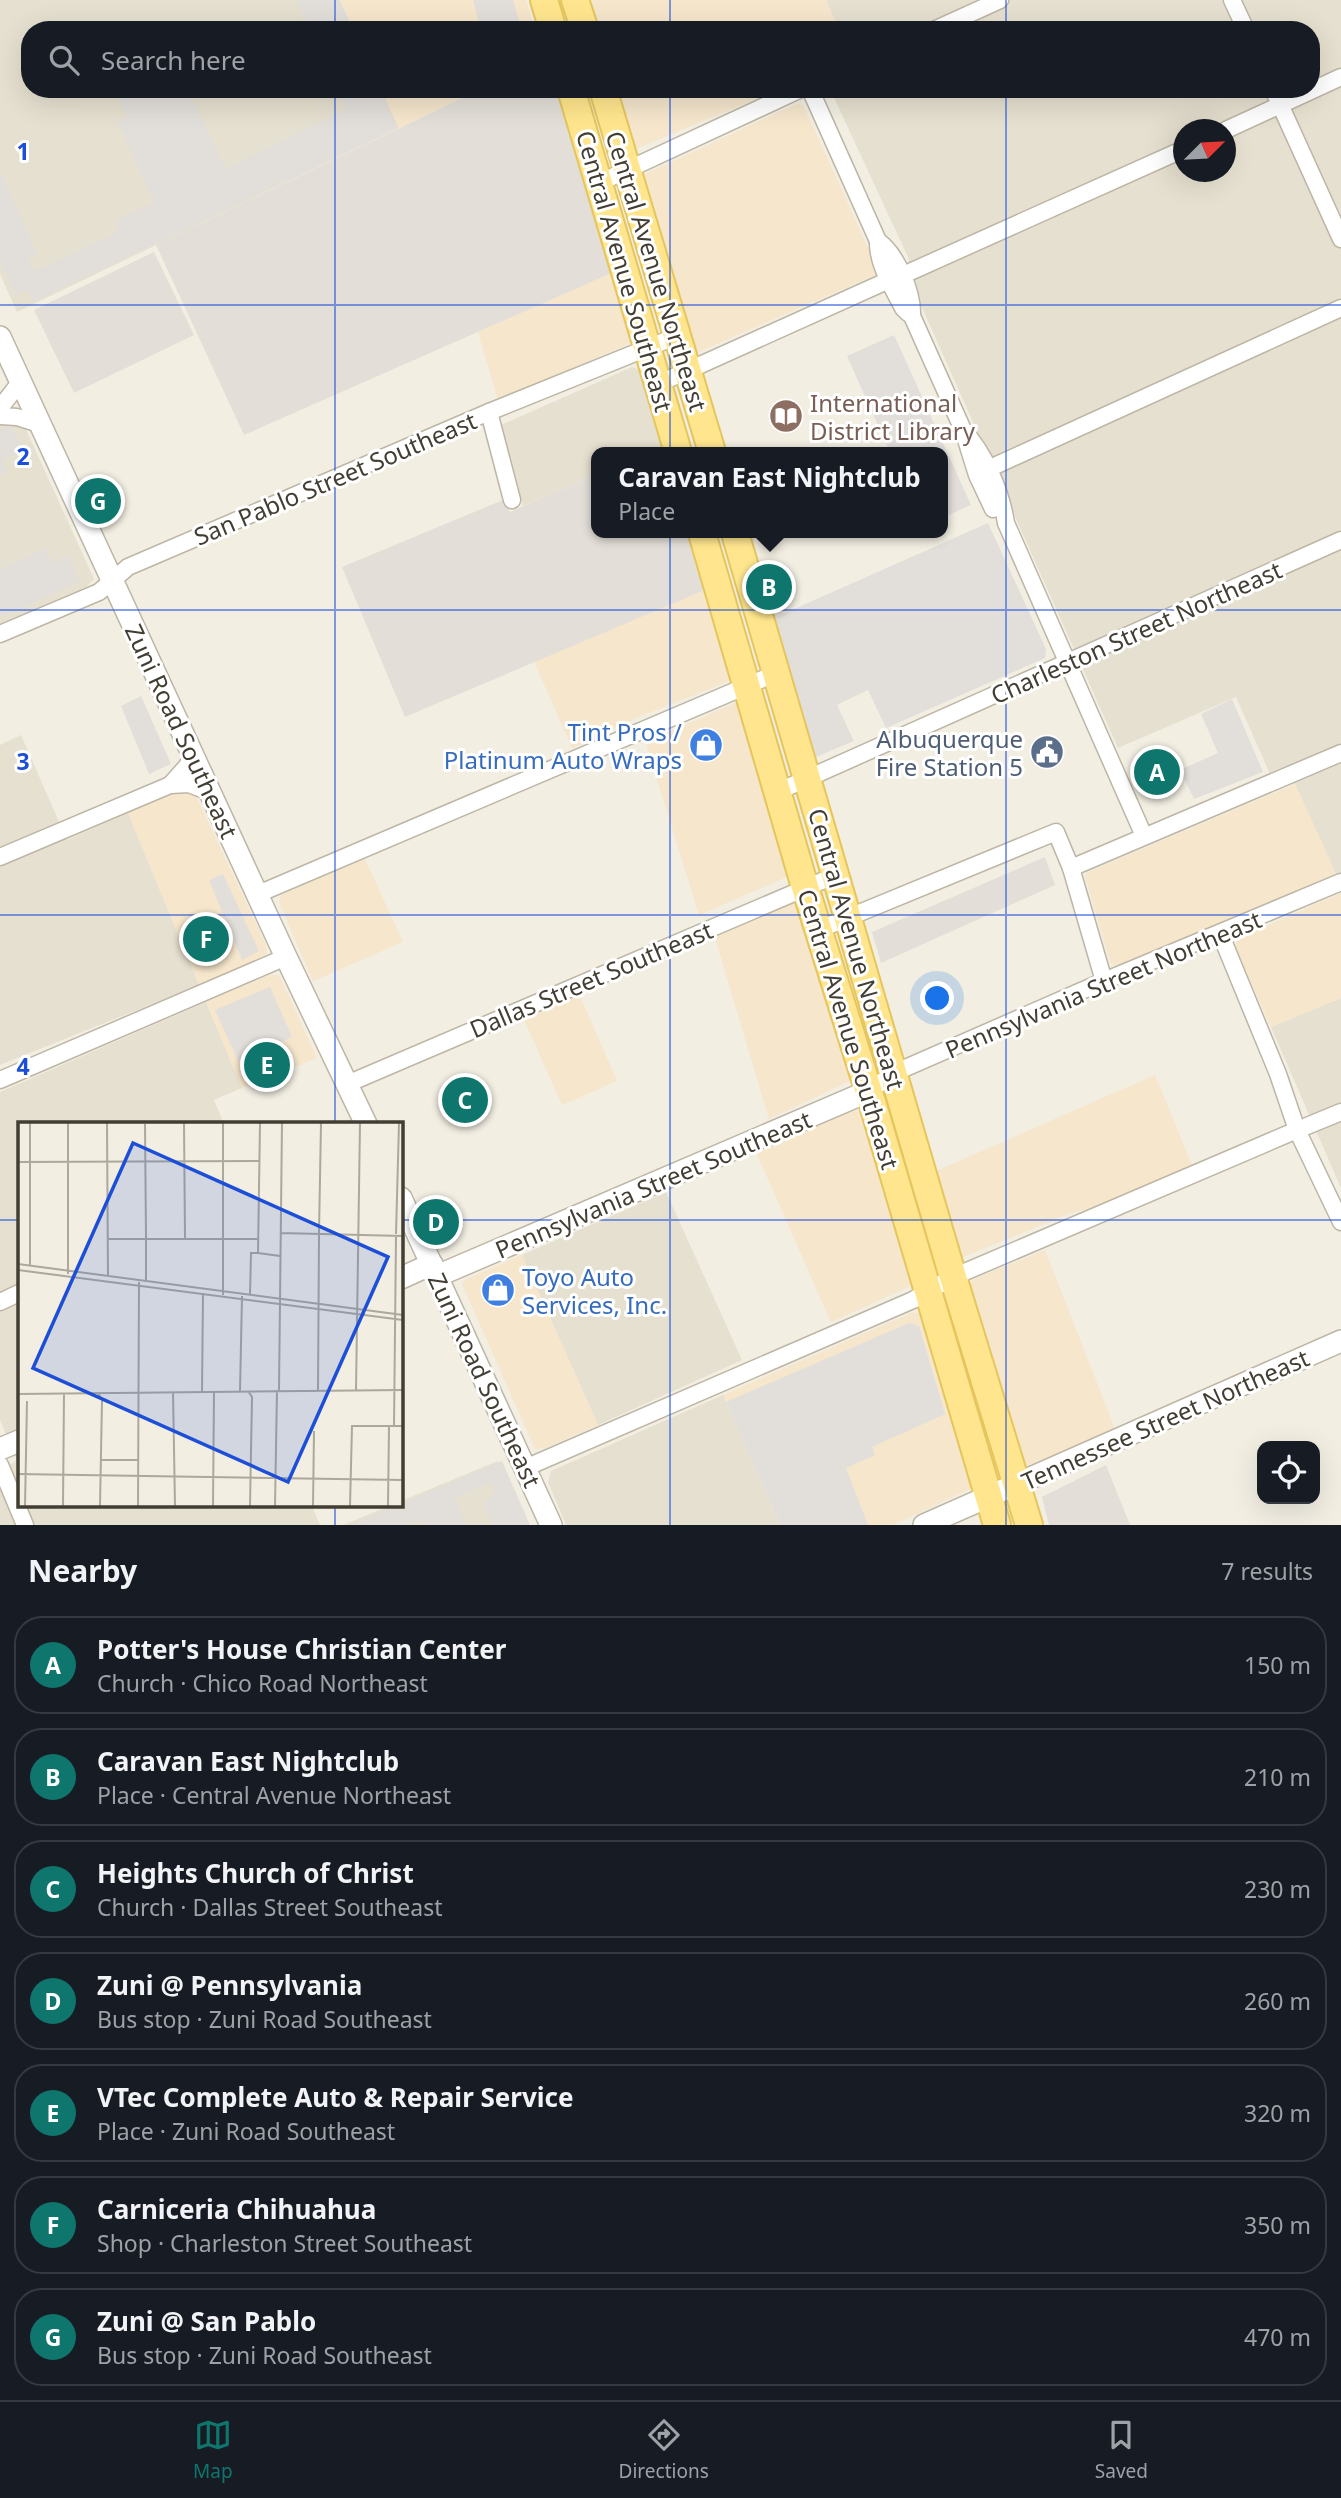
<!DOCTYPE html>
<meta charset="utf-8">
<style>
body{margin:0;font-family:"Noto Sans",sans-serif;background:#242831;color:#f1f3f6}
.controls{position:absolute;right:21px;bottom:21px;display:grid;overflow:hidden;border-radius:14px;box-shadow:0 7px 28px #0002}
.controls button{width:63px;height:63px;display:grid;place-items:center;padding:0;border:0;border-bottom:2px solid #363941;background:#171b24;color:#f1f3f6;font:35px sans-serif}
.compass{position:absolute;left:1173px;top:119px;width:63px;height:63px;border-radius:50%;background:#171b24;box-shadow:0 7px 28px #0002;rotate:66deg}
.you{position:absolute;left:938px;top:999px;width:24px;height:24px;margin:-18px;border:5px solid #fff;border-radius:50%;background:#1a73e8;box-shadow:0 0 0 10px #1a73e833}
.badge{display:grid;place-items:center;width:46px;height:46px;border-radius:50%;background:#0f766e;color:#fff;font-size:23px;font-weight:700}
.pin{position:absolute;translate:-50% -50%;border:4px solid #fff;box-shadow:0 2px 7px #0006}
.popup{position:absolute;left:591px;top:447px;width:357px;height:91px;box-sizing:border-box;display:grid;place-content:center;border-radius:14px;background:#171b24;filter:drop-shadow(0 2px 5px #0005);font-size:23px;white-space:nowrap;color:#9ea1a6}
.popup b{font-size:26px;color:#f1f3f6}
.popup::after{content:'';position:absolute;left:50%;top:100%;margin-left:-14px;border:14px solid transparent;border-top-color:#171b24}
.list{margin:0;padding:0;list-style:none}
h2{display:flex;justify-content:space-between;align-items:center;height:91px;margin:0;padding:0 28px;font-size:30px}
h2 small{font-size:23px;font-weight:400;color:#9ea1a6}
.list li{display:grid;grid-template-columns:46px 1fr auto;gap:21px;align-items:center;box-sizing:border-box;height:98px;margin:0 14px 14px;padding:0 14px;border:2px solid #363941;border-radius:28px}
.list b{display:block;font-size:26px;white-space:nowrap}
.list p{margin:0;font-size:23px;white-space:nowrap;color:#9ea1a6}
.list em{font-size:23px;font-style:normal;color:#9ea1a6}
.icon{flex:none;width:38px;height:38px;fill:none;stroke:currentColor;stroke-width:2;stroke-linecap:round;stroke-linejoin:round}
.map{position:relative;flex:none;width:1341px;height:1525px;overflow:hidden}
.search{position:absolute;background:#171b24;box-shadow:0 7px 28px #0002;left:21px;right:21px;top:21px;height:77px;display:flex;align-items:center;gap:18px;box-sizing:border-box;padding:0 24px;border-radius:28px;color:#9ea1a6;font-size:26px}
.sheet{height:875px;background:#171b24}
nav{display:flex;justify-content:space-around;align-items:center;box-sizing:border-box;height:98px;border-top:2px solid #363941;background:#171b24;font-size:19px;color:#9ea1a6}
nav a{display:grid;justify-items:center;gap:4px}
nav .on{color:#0f766e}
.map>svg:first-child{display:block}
</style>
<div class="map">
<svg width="1341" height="1525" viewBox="0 0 1341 1525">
<rect width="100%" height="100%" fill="#f2eee2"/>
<g fill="#e6e0d0" fill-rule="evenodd">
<polygon points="0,0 340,0 354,30 30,30 30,89 381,89 399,128 17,312 0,274"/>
<path d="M826,0H1341V877L1336,874L1295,784L1270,774L1236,697L1118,748L920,303L908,257L830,89H1311V30H839ZM1184,130H1226V172H1184Z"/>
<polygon points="632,367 640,370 664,445 647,452 596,452 596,474 523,506 501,433 501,425"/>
<polygon points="13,420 23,423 94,579 86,587 0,624 0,425"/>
<polygon points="21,735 67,840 128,813 199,985 0,1065 0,745"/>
<polygon points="1341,998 1341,1188 1271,1027"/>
<polygon points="206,1002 242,1088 214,1100 224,1124 19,1124 19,1506 312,1506 320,1525 0,1525 0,1472 17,1460 0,1420 0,1092"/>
<polygon points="666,1192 742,1360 598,1425 522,1255"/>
<polygon points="723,1395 780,1525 566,1525 548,1482 551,1471"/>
<polygon points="498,1461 528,1525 343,1525 389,1506 401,1506 401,1501"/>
</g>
<g fill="#f5e6cc">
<polygon points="340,0 526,0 535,30 354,30"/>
<polygon points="586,0 826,0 839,30 595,30"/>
<polygon points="381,89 481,89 399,128"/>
<polygon points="612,89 780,89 633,150"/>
<polygon points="800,104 804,107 876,265 877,272 873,276 696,353 690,351 641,176 794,105"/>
<polygon points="614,272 633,339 631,343 498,400 478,332"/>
<polygon points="707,589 731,678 725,683 641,716 572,748 534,661"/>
<polygon points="735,703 740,704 789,876 699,915 647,747 647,742"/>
<polygon points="1295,784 1336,874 1119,967 1111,964 1085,877 1086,873"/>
<polygon points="179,791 194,792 266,945 267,953 260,959 199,985 128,813"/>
<polygon points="364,857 403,942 313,981 279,902 282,895"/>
<polygon points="1341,893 1341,998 1271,1027 1235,946 1237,939"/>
<polygon points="798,902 850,1074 850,1081 769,1119 716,941 717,936 790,903"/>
<polygon points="270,975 279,975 282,981 317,1058 242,1088 206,1002"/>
<polygon points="578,992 617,1081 562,1105 523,1017"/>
<polygon points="1155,1075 1192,1165 1091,1208 1071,1213 961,1258 934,1172"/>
<polygon points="858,1111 863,1115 911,1286 831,1322 756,1152 847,1112"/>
<polygon points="1045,1250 1115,1429 1027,1466 1021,1464 968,1285 974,1279"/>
<polygon points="522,1255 598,1425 545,1448 535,1449 462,1284 466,1279"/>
<polygon points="911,1313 920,1313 972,1488 893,1525 780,1525 723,1395"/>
</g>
<g fill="#e3dfd8">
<polygon points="481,89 559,89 614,272 244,435 156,245"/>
<polygon points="154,252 194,335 74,393 34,310"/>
<polygon points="596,474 596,533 690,533 707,589 405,717 342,567 503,500 510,512"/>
<polygon points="1045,857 1055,885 881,963 872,932"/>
<polygon points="1106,1465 1130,1525 1049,1525 1042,1497"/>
</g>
<g fill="#e2dfdb">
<polygon points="296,0 339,0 353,30 310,30"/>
<polygon points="473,0 513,0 522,30 481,30"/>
<polygon points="114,89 187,89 226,169 346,109 337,89 380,89 397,128 33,302 27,291 16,295 0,261 0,171 37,254 27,260 30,266 38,270 118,232 113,222 154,202 117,121 127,116"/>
<polygon points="894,335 971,505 942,518 942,452 890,452 847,356"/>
<polygon points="11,426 23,450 3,460 7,472 0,475 0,430"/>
<polygon points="988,523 1046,649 1045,658 886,728 868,690 837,705 854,741 816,757 774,618"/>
<polygon points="45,548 52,563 68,556 80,582 0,617 0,570"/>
<polygon points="141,696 171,764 149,774 121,706"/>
<polygon points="1232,699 1263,772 1194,799 1180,770 1218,753 1201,714"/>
<polygon points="223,874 259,951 242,960 209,880"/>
<polygon points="270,987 292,1037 238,1061 215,1010"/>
<polygon points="909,1323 919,1326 945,1414 872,1447 875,1455 846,1468 868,1525 780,1525 726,1402"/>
<polygon points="502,1461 530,1525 493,1525 485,1505 494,1493 491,1482 454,1498 466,1525 423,1525 420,1520 409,1525 352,1525"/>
</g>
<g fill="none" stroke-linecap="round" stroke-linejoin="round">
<g stroke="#bdb6a5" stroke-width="19">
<g id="minor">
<polyline points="1232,0 1246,30"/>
<polyline points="934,30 1000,0"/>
<path d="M810,89L878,241C877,264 893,288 903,308L908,313"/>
<polyline points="1273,89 1341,239"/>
<polyline points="1226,130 1341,77"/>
<polyline points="599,183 801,89"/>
<path d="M878,241C897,255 913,292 912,316L963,430L977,475L993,509"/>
<polyline points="901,276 1184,149"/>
<polyline points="658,384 889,280"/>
<polyline points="0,408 21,381"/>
<polyline points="489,412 512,500"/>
<polyline points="0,416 17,417 42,425"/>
<path d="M963,430C985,454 1001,491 1006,523L1144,836"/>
<polyline points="988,469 1341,308"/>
<polyline points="0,634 99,592 128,567 489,412 677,336"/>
<polyline points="170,785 187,766 193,753"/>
<polyline points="777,792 1341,540"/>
<polyline points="0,857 170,785 189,784 212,793"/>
<polyline points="1071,868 1341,753"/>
<polyline points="258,894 777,673"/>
<polyline points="818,930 1056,832 1071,868 1104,981"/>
<polyline points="1220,933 1278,1074 1297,1130 1341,1222"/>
<polyline points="0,1080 286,957"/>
<polyline points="347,1084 836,875"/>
<polyline points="869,1091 894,1073 1104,981 1341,882"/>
<polyline points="1307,1126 1341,1112"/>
<polyline points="0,1302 19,1293"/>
<polyline points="0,1465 25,1525"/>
<polyline points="525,1468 913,1300 953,1277 1297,1130"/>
</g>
</g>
<g stroke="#bdb6a5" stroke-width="24">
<g id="tertiary">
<polyline points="0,337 286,957 366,1124"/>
<polyline points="401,1198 551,1525"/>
<polyline points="437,1276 869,1091"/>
<polyline points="401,1278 432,1264"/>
<polyline points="0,1449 19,1441"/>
<polyline points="924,1525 1341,1341"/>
</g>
</g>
<g stroke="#e5c55d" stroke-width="30">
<g id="primary">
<polyline points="544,0 553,30"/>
<polyline points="575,0 585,30"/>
<polyline points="571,89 678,452"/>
<polyline points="603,89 712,452"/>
<polyline points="702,533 805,887 873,1105 997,1525"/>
<polyline points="735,533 953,1277 1029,1525"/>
</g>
</g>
<use href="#minor" stroke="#fff" stroke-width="16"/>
<use href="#tertiary" stroke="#fff" stroke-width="21"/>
<use href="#primary" stroke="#ffe68e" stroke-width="26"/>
</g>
<path fill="none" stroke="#1d4ed8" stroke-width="2" stroke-opacity="0.55" d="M335,0V30M670,0V30M1006,0V30M335,89V1124M670,89V1525M1006,89V1525M0,305H1341M0,610H1341M0,915H1341M0,1220H19M401,1220H1341M335,1506V1525"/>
<defs>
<g id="library-disc" transform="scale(1.75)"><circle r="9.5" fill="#8d6e63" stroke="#fff"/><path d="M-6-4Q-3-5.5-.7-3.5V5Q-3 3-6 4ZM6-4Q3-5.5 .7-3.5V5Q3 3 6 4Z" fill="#fff"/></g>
<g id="shop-disc" transform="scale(1.75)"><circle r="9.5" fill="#3f7fe0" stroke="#fff"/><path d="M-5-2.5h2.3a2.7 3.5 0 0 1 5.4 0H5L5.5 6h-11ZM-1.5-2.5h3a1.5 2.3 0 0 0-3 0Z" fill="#fff"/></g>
<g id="civic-disc" transform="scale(1.75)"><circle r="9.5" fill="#5c6f8a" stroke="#fff"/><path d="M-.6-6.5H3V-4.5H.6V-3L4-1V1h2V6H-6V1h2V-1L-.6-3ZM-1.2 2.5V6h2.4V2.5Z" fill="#fff"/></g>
</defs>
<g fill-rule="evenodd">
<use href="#library-disc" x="786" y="416"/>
<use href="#shop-disc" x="706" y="745"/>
<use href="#civic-disc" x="1047" y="752"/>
<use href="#shop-disc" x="498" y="1290"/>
</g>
<g text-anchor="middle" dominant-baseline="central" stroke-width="6" stroke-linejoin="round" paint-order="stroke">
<g font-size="24" fill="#433e33" stroke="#fff">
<text transform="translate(625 271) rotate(74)">Central Avenue Southeast</text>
<text transform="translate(657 271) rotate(73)">Central Avenue Northeast</text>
<text transform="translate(335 478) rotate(-23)">San Pablo Street Southeast</text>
<text transform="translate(1136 632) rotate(-24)">Charleston Street Northeast</text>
<text transform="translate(182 731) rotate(65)">Zuni Road Southeast</text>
<text transform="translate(857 949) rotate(74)">Central Avenue Northeast</text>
<text transform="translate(591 979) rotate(-23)">Dallas Street Southeast</text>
<text transform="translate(1103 984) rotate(-23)">Pennsylvania Street Northeast</text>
<text transform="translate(849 1029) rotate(73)">Central Avenue Southeast</text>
<text transform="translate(653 1184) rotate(-23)">Pennsylvania Street Southeast</text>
<text transform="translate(485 1380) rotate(65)">Zuni Road Southeast</text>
<text transform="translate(1165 1419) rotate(-24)">Tennessee Street Northeast</text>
</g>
<g font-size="24" fill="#785e54" stroke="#fff" text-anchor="start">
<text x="810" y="402">International<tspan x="810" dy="28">District Library</tspan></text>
</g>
<g font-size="24" fill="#366cbe" stroke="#fff" text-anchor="end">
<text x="682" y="731">Tint Pros /<tspan x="682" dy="28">Platinum Auto Wraps</tspan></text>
<text x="522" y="1276" text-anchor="start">Toyo Auto<tspan x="522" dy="28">Services, Inc.</tspan></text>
</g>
<g font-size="24" fill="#4e5e75" stroke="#fff" text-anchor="end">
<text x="1023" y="738">Albuquerque<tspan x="1023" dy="28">Fire Station 5</tspan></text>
</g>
</g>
<g transform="translate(18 1122)">
<rect width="385" height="385" fill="#f2eee2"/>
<path fill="none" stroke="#aca89c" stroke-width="2" d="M12,1V144M50,1V152M89,1L90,155M166,1L167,116M205,1V173M127,2L128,116M0,40L242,39M262,111L385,114M301,111L303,1M378,112L381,1M89,117H121M121,117H159M159,117H240M240,131L242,1M240,131L262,134M0,142L385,193M0,148L385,198M128,160V118M232,173L233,131H240M261,268L264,1M300,268L301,113M338,268L342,1M222,269L224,174M230,269L234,275L232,384M155,270L157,384M184,270L185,171M80,271L84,278L82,384M0,272L385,268M376,304L378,114M83,338H120M0,352L385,358M7,384L9,279M45,384L46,272M120,384L121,160M195,384L196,270M257,384L259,268M295,384L296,309M332,384L334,304H385M370,384L371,304"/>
<path fill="#1d4ed8" fill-opacity="0.15" stroke="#1d4ed8" stroke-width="3.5" d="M115,21L370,135L270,360L15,246Z"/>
<rect width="385" height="385" fill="none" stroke="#433e33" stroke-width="3.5"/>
</g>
<g font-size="23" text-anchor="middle" font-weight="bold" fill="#1d4ed8" stroke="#fff" stroke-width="6" stroke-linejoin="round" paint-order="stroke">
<text x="23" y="160">1</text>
<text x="23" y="465">2</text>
<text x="23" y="770">3</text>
<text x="23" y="1075">4</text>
</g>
</svg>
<div class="controls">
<button><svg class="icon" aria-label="locate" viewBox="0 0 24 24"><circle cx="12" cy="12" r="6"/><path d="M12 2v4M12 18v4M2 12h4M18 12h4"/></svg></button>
</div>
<svg class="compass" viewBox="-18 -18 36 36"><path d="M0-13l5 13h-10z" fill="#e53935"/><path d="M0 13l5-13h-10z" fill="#9ea1a6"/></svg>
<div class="you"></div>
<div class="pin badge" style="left:1157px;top:772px">A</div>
<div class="pin badge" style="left:769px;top:587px">B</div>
<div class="popup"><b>Caravan East Nightclub</b>Place</div>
<div class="pin badge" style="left:465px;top:1100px">C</div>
<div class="pin badge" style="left:436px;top:1222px">D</div>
<div class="pin badge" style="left:267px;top:1065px">E</div>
<div class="pin badge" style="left:206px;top:939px">F</div>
<div class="pin badge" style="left:98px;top:501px">G</div>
<div class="search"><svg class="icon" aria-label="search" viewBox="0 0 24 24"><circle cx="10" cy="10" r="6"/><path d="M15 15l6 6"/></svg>Search here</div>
</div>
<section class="sheet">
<h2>Nearby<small>7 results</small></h2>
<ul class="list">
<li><span class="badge">A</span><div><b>Potter's House Christian Center</b><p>Church · Chico Road Northeast</p></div><em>150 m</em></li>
<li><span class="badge">B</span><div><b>Caravan East Nightclub</b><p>Place · Central Avenue Northeast</p></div><em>210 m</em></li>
<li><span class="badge">C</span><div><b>Heights Church of Christ</b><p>Church · Dallas Street Southeast</p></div><em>230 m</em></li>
<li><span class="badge">D</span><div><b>Zuni @ Pennsylvania</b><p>Bus stop · Zuni Road Southeast</p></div><em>260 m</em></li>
<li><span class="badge">E</span><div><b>VTec Complete Auto &amp; Repair Service</b><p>Place · Zuni Road Southeast</p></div><em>320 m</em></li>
<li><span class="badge">F</span><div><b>Carniceria Chihuahua</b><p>Shop · Charleston Street Southeast</p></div><em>350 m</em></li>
<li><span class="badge">G</span><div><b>Zuni @ San Pablo</b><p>Bus stop · Zuni Road Southeast</p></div><em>470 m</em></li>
</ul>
</section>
<nav>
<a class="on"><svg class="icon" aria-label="map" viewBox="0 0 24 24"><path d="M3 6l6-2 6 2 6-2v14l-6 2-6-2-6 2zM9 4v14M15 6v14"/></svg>Map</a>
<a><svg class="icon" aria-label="directions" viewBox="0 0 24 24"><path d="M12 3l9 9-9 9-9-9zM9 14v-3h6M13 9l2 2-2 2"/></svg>Directions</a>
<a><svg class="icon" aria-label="saved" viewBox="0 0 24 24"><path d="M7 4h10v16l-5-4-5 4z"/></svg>Saved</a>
</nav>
